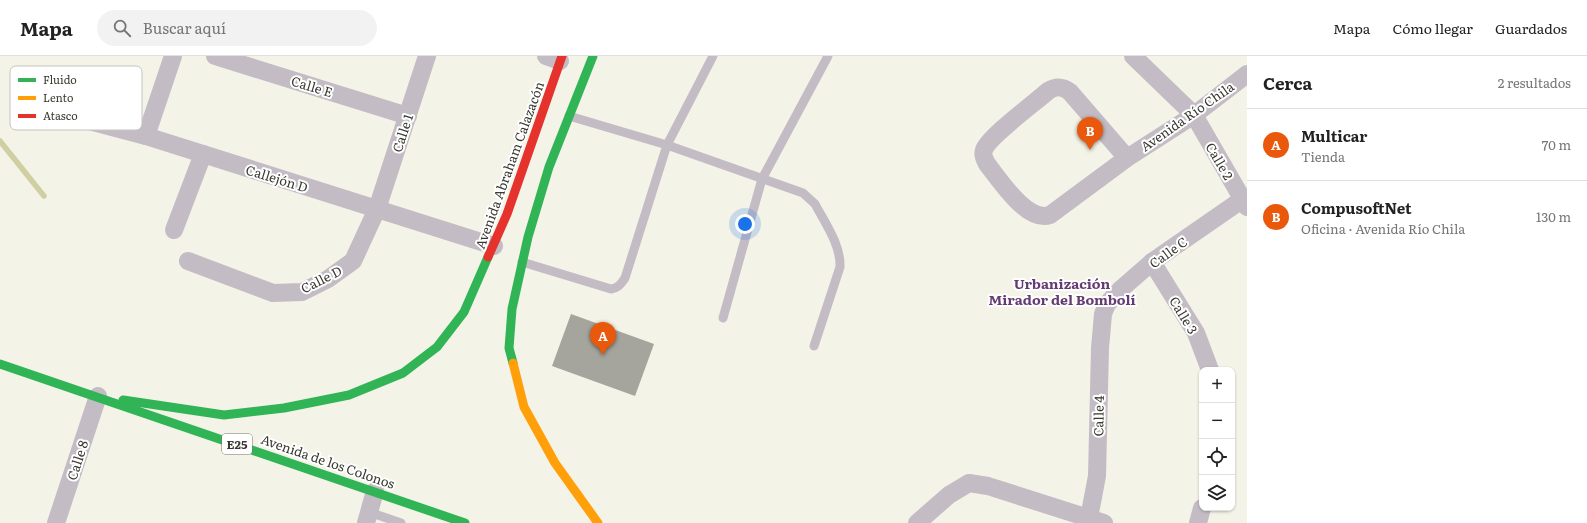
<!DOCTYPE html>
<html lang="es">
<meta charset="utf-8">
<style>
body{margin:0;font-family:Literata,serif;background:#f2f2f2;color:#222}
.controls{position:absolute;right:12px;bottom:12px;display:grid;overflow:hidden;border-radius:8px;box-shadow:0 1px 3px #0004}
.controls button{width:36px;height:36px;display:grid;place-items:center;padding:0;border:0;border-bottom:1px solid #e0e0e0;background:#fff;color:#222;font:20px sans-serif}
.you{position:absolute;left:745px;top:168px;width:14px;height:14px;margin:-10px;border:3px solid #fff;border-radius:50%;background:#1a73e8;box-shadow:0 0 0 6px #1a73e833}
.badge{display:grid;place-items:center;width:26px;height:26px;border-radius:50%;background:#ea580c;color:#fff;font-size:13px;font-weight:700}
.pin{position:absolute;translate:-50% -33px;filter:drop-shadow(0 1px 2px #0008)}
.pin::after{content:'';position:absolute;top:21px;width:14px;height:12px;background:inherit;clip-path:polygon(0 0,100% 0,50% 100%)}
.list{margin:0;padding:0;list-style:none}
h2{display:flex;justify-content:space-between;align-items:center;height:52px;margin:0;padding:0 16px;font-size:17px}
h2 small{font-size:13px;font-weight:400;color:#767676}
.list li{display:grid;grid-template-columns:26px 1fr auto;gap:12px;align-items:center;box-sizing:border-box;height:72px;padding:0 16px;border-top:1px solid #e0e0e0}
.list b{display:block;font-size:15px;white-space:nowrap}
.list p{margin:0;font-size:13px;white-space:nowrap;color:#767676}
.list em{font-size:13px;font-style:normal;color:#767676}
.icon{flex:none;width:22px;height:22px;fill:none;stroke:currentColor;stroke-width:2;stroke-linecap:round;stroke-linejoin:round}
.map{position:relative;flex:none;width:1247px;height:467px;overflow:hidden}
header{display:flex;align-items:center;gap:24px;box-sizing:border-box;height:56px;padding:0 20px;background:#fff;border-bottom:1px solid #e0e0e0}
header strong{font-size:19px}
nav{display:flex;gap:22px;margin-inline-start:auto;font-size:14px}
.search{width:280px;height:36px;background:#f2f2f2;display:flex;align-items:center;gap:10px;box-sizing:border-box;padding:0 14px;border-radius:22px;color:#767676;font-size:15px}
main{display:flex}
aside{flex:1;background:#fff}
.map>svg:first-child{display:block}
</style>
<header>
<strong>Mapa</strong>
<div class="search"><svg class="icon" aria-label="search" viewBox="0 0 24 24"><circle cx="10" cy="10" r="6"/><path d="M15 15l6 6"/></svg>Buscar aquí</div>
<nav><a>Mapa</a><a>Cómo llegar</a><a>Guardados</a></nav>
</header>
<main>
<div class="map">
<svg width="1247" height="467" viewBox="0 0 1247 467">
<rect width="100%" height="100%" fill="#f3f3e7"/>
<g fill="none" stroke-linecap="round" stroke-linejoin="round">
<polyline stroke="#d0cfa3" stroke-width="5.5" points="0,85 44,140"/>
</g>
<polygon fill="#a5a59d" points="571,258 654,288 635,340 552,310"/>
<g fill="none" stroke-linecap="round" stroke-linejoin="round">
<g stroke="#c4bcc5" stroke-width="9">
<path d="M569,60L667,89L803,137L815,148C825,167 841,189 840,211L814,290"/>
<path d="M522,206L611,233C618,232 621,228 625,222L667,89L713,0"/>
<polyline points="723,262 762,123 828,0"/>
<polyline points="369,456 401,467"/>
</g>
<g stroke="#c4bcc5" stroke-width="18">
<polyline points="215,0 408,60"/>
<polyline points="546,0 560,5"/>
<polyline points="1133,0 1194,59 1247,151"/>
<polyline points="59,57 146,80 494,190"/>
<polyline points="146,80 173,0"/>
<path d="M1127,102L1070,36C1062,30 1056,30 1048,35C1036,46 988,81 984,94C982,99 985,104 987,108C1000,124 1027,167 1050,159L1127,102L1194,59L1247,18"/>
<polyline points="174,174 203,98"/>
<polyline points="188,205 273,237 302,236 328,223 353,205 377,153 427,0"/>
<polyline points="1152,206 1196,277 1210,314"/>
<polyline points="1089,462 1097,420 1100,292 1103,258 1107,248 1121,233 1152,206 1243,143"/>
<polyline points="56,467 98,340"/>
<polyline points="366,467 375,435"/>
<polyline points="917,467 949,439 969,427 988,430 1104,467"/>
<polyline points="1198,467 1202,452"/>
</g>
<g stroke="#30b455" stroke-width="9">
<polyline points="513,307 509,292 512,253 528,181 549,111 593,0"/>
<polyline points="0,308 465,467"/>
<polyline points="123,344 224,359 284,352 349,339 403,317 437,291 464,256 488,201"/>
</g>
<polyline stroke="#ff9f0a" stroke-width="9" points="513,307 524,351 555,407 598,467"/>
<polyline stroke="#e5322d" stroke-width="9" points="488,201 507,158 562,0"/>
</g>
<g text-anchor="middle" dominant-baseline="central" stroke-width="4" stroke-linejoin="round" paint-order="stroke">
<rect fill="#fff" stroke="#74746e" stroke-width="1" x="222" y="378" width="30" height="20" rx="3"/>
<g font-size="12" font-weight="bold" fill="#393930">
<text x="237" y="388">E25</text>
</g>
<g font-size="13" fill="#393930" stroke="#fff">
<text transform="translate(312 30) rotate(17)">Calle E</text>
<text transform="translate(1187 60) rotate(-35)">Avenida Río Chila</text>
<text transform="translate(402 77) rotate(-72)">Calle 1</text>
<text transform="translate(1220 105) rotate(60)">Calle 2</text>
<text transform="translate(509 109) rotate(-70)">Avenida Abraham Calazacón</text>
<text transform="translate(277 122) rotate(17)">Callejón D</text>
<text transform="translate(1168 196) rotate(-36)">Calle C</text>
<text transform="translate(321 223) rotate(-27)">Calle D</text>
<text transform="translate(1184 259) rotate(59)">Calle 3</text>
<text transform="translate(1098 360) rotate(-89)">Calle 4</text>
<text transform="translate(77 404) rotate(-72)">Calle 8</text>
<text transform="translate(328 405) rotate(19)">Avenida de los Colonos</text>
</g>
<g font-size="14" font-weight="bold" fill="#643b72" stroke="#fff">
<text x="1062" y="227">Urbanización<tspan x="1062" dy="16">Mirador del Bombolí</tspan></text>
</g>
</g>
<rect x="10" y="10" width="132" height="64" rx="6" fill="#fff" stroke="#c4c4c1" stroke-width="1"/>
<rect x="18" y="22" width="18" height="4" fill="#30b455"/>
<rect x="18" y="40" width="18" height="4" fill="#ff9f0a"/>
<rect x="18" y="58" width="18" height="4" fill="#e5322d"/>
<g font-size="11" fill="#393930">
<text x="43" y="28">Fluido</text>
<text x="43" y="46">Lento</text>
<text x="43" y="64">Atasco</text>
</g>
</svg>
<div class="controls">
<button>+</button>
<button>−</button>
<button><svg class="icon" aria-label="locate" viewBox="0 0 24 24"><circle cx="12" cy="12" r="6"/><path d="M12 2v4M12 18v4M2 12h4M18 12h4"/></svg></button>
<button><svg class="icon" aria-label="layers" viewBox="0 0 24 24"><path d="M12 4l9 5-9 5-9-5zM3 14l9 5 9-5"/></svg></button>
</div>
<div class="you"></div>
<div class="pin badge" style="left:603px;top:299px">A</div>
<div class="pin badge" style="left:1090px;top:94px">B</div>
</div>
<aside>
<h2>Cerca<small>2 resultados</small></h2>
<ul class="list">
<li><span class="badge">A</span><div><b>Multicar</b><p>Tienda</p></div><em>70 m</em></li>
<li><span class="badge">B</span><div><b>CompusoftNet</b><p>Oficina · Avenida Río Chila</p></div><em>130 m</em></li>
</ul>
</aside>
</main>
